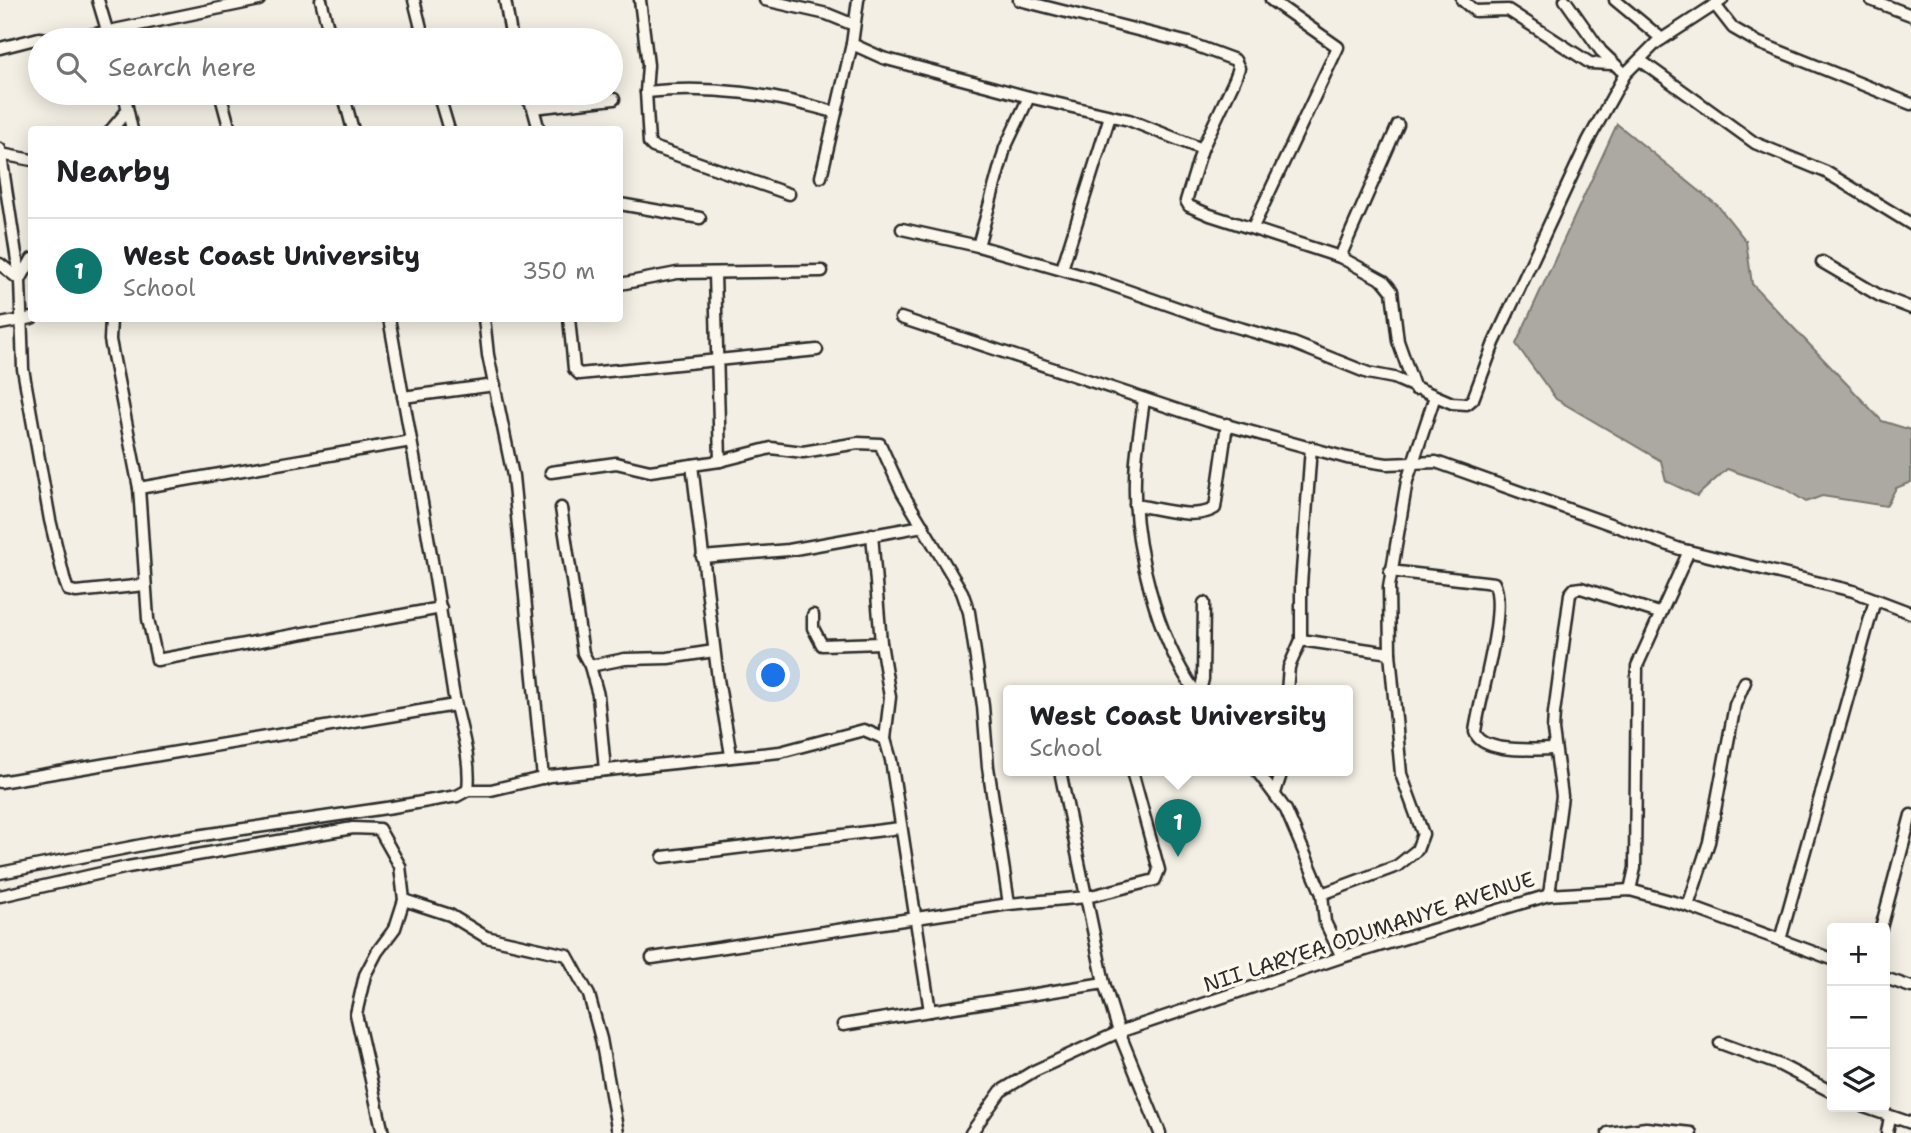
<!DOCTYPE html>
<meta charset="utf-8">
<style>
body{margin:0;font-family:"Shantell Sans",sans-serif;background:#f6f6f6;color:#202124}
.controls{position:absolute;right:21px;bottom:21px;display:grid;overflow:hidden;border-radius:7px;box-shadow:0 4px 18px #0003}
.controls button{width:63px;height:63px;display:grid;place-items:center;padding:0;border:0;border-bottom:2px solid #e0e0e0;background:#fff;color:#202124;font:35px sans-serif}
.you{position:absolute;left:774px;top:676px;width:24px;height:24px;margin:-18px;border:5px solid #fff;border-radius:50%;background:#1a73e8;box-shadow:0 0 0 10px #1a73e833}
.badge{display:grid;place-items:center;width:46px;height:46px;border-radius:50%;background:#0f766e;color:#fff;font-size:23px;font-weight:700}
.pin{position:absolute;translate:-50% -58px;filter:drop-shadow(0 2px 4px #0008)}
.pin::after{content:'';position:absolute;top:37px;width:24px;height:21px;background:inherit;clip-path:polygon(0 0,100% 0,50% 100%)}
.popup{position:absolute;left:1003px;top:685px;width:350px;height:91px;box-sizing:border-box;display:grid;place-content:center;border-radius:7px;background:#fff;filter:drop-shadow(0 2px 5px #0005);font-size:23px;white-space:nowrap;color:#757577}
.popup b{font-size:26px;color:#202124}
.popup::after{content:'';position:absolute;left:50%;top:100%;margin-left:-14px;border:14px solid transparent;border-top-color:#fff}
.list{margin:0;padding:0;list-style:none}
h2{display:flex;justify-content:space-between;align-items:center;height:91px;margin:0;padding:0 28px;font-size:30px}
h2 small{font-size:23px;font-weight:400;color:#757577}
.list li{display:grid;grid-template-columns:46px 1fr auto;gap:21px;align-items:center;box-sizing:border-box;height:105px;padding:0 28px;border-top:2px solid #e0e0e0}
.list b{display:block;font-size:26px;white-space:nowrap}
.list p{margin:0;font-size:23px;white-space:nowrap;color:#757577}
.list em{font-size:23px;font-style:normal;color:#757577}
.icon{flex:none;width:38px;height:38px;fill:none;stroke:currentColor;stroke-width:2;stroke-linecap:round;stroke-linejoin:round}
.map{position:relative;flex:none;width:1911px;height:1133px;overflow:hidden}
.search{position:absolute;background:#fff;box-shadow:0 4px 18px #0003;left:28px;top:28px;width:595px;height:77px;display:flex;align-items:center;gap:18px;box-sizing:border-box;padding:0 24px;border-radius:38px;color:#757577;font-size:26px}
.panel{position:absolute;background:#fff;box-shadow:0 4px 18px #0003;left:28px;top:126px;width:595px;height:196px;border-radius:7px}
.map>svg:first-child{display:block}
</style>
<div class="map">
<svg width="1911" height="1133" viewBox="0 0 1911 1133">
<rect width="100%" height="100%" fill="#f3efe4"/>
<filter id="ink" filterUnits="userSpaceOnUse"><feTurbulence type="fractalNoise" baseFrequency=".0143" numOctaves="2"/><feDisplacementMap in="SourceGraphic" scale="14" xChannelSelector="R" yChannelSelector="G"/><feConvolveMatrix kernelMatrix="1 2 1 2 8 2 1 2 1" color-interpolation-filters="sRGB"/></filter>
<g filter="url(#ink)">
<polygon fill="#aca9a2" stroke="#787772" stroke-width="2" points="1617,124 1718,206 1746,241 1752,284 1882,421 1911,430 1911,482 1896,488 1886,506 1822,496 1806,502 1784,488 1727,469 1697,496 1666,481 1661,461 1556,399 1516,344"/>
<g fill="none" stroke-linecap="round" stroke-linejoin="round">
<g stroke="#2b2b2b" stroke-width="15">
<g id="street">
<polyline points="98,0 110,40"/>
<polyline points="321,0 331,40"/>
<polyline points="414,0 424,40"/>
<polyline points="505,0 512,40"/>
<polyline points="640,0 648,65 646,92 649,143 653,147 789,194"/>
<polyline points="765,0 827,14 854,25"/>
<polyline points="1019,0 1189,43 1235,60 1239,68 1235,79 1202,149 1186,201 1189,206 1210,215 1340,257 1384,281 1392,291 1398,341 1415,389"/>
<polyline points="1462,0 1475,11 1508,10 1590,63 1612,64"/>
<polyline points="1565,0 1601,51 1625,74"/>
<polyline points="1615,0 1662,39"/>
<polyline points="1871,0 1911,15"/>
<polyline points="1715,5 1733,28 1759,43 1911,104"/>
<polyline points="66,40 259,0"/>
<polyline points="852,44 883,58 1029,97 1129,120 1202,149"/>
<polyline points="0,48 39,38 59,40"/>
<polyline points="1640,60 1755,143 1826,172 1911,224"/>
<path d="M646,92C712,85 770,94 834,112"/>
<polyline points="124,93 132,130"/>
<polyline points="220,93 230,130"/>
<polyline points="343,93 353,130"/>
<polyline points="438,93 449,130"/>
<polyline points="524,93 533,108 539,130"/>
<polyline points="533,108 614,99"/>
<polyline points="111,130 127,111"/>
<polyline points="0,149 20,280 23,369 50,520 65,582 68,590 76,592 145,585"/>
<polyline points="1,154 32,160"/>
<polyline points="821,177 852,44 858,0"/>
<polyline points="620,204 700,218"/>
<polyline points="1253,227 1338,47 1271,0"/>
<polyline points="902,229 978,246 1097,280 1215,321 1293,343 1368,373 1394,378 1452,403 1467,404 1473,399 1494,343 1588,141 1625,74 1656,43 1722,0"/>
<polyline points="978,246 1005,148 1029,97"/>
<polyline points="1340,257 1398,125"/>
<polyline points="1822,262 1880,296 1911,308"/>
<polyline points="0,264 20,280 32,259"/>
<polyline points="1062,269 1110,116"/>
<polyline points="715,273 720,461"/>
<polyline points="620,284 677,273 822,271"/>
<polyline points="111,318 110,340 139,488 148,619 157,660 441,608"/>
<path d="M389,318C411,441 434,562 452,685C457,720 472,754 468,790"/>
<polyline points="484,318 488,355 513,476 543,778"/>
<polyline points="569,318 574,369 579,374 817,350"/>
<polyline points="901,318 1208,420 1347,458 1387,464 1436,462 1680,549 1853,591 1911,613"/>
<polyline points="0,324 32,318"/>
<polyline points="403,397 495,385"/>
<path d="M1144,399C1141,425 1135,453 1135,480C1133,545 1157,638 1195,691"/>
<polyline points="692,465 718,679 731,755"/>
<polyline points="551,472 616,463 650,471 720,461 771,448 803,452 858,443 880,444 902,492 962,592 969,612 983,706 988,767 1009,904"/>
<polyline points="139,488 411,441"/>
<path d="M1135,505C1157,508 1196,521 1215,508L1227,424"/>
<polyline points="561,508 583,653 590,666 598,695 605,770"/>
<polyline points="872,534 881,643 890,697 885,739 891,760 930,1011"/>
<polyline points="702,557 789,550 923,526"/>
<path d="M1390,571L1494,583C1508,609 1479,699 1475,732C1482,754 1535,749 1555,749"/>
<polyline points="813,615 813,628 822,645 881,643"/>
<polyline points="1301,640 1390,653"/>
<polyline points="590,666 625,659 668,658 714,651"/>
<polyline points="1200,691 1203,679 1204,603"/>
<polyline points="1287,691 1289,667 1301,640 1301,585 1311,447"/>
<polyline points="1060,771 1104,983"/>
<polyline points="1257,771 1286,810 1322,894 1397,866 1417,850 1423,834 1401,774 1390,653 1389,587 1407,481 1435,396"/>
<polyline points="0,782 455,705"/>
<polyline points="1275,793 1282,771"/>
<polyline points="663,857 900,828"/>
<polyline points="0,873 162,841 393,807 457,796 468,790 491,790 550,776 780,752 864,730 885,739"/>
<polyline points="1630,890 1635,868 1637,666 1689,551"/>
<polyline points="1322,894 1325,922 1342,957"/>
<polyline points="1549,895 1562,796 1553,730 1554,713 1570,594 1574,589 1581,588 1659,613"/>
<polyline points="0,896 128,867 353,828 379,829 400,866 404,900 395,928 377,952 365,975 356,1014 383,1133"/>
<polyline points="404,900 450,915 486,937 567,955 589,995 601,1039 618,1133"/>
<polyline points="1688,906 1709,842 1735,705 1745,682"/>
<polyline points="1881,928 1911,815"/>
<polyline points="1780,940 1875,600"/>
<polyline points="652,958 1009,904 1087,897 1155,880 1159,870 1133,775"/>
<polyline points="1885,978 1911,987"/>
<polyline points="843,1025 1104,983 1119,1032 1160,1133"/>
<polyline points="1720,1043 1780,1065 1832,1092"/>
<polyline points="1864,1107 1911,1123"/>
<polyline points="971,1133 1001,1091 1034,1071 1119,1032 1342,957 1549,895 1630,890 1688,906 1832,959"/>
<polyline points="1608,1133 1646,1128 1691,1133"/>
<polyline points="1887,1133 1890,1117"/>
</g>
</g>
<use href="#street" stroke="#fbf7ec" stroke-width="10"/>
</g>
</g>
<g text-anchor="middle" dominant-baseline="central" stroke-width="7" stroke-linejoin="round" paint-order="stroke">
<g font-size="21" fill="#2b2b2b" stroke="#fbf7ec">
<text transform="translate(1369 932) rotate(-18)">NII LARYEA ODUMANYE AVENUE</text>
</g>
</g>
</svg>
<div class="controls">
<button>+</button>
<button>−</button>
<button><svg class="icon" aria-label="layers" viewBox="0 0 24 24"><path d="M12 4l9 5-9 5-9-5zM3 14l9 5 9-5"/></svg></button>
</div>
<div class="you"></div>
<div class="pin badge" style="left:1178px;top:857px">1</div>
<div class="popup"><b>West Coast University</b>School</div>
<div class="search"><svg class="icon" aria-label="search" viewBox="0 0 24 24"><circle cx="10" cy="10" r="6"/><path d="M15 15l6 6"/></svg>Search here</div>
<section class="panel">
<h2>Nearby<small></small></h2>
<ul class="list">
<li><span class="badge">1</span><div><b>West Coast University</b><p>School</p></div><em>350 m</em></li>
</ul>
</section>
</div>
